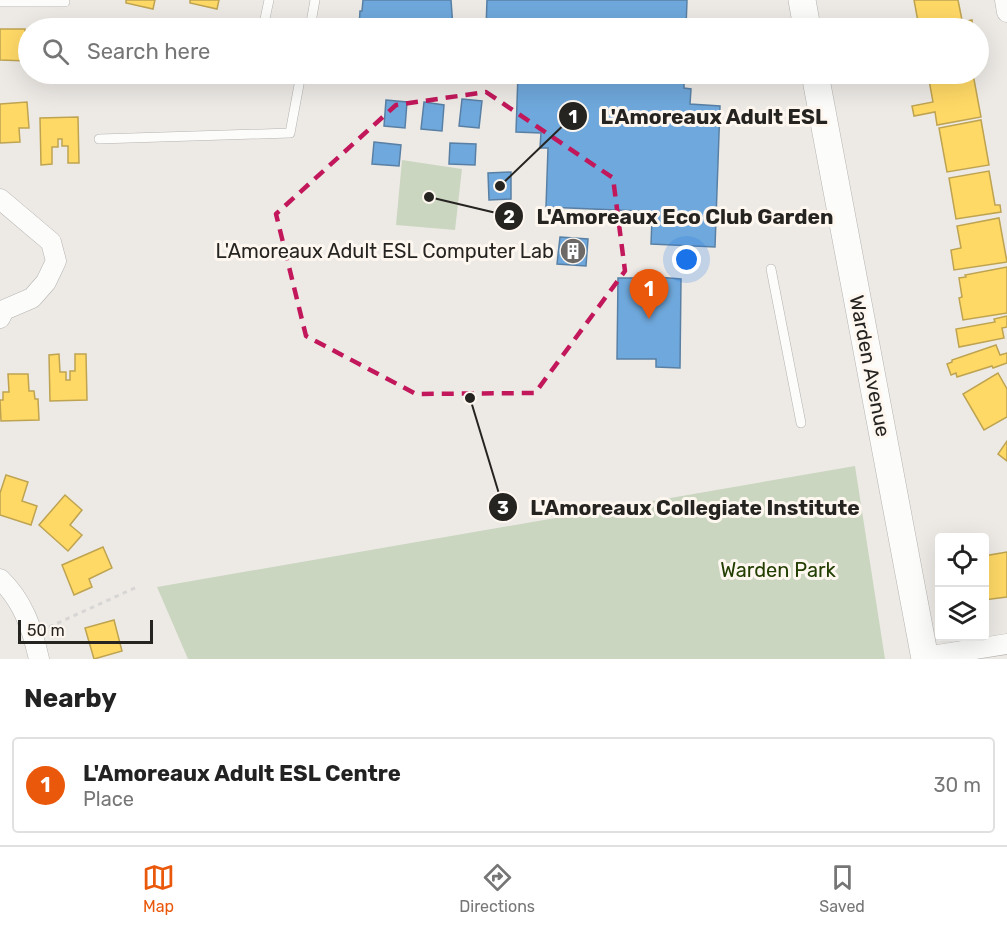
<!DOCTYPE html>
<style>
body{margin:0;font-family:Rubik,sans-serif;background:#f6f6f6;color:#222}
.controls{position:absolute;right:18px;bottom:18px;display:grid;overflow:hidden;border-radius:6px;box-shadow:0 6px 24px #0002}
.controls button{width:54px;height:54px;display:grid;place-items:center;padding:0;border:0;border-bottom:2px solid #e0e0e0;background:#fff;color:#222;font:30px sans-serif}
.scale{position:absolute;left:18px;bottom:15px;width:135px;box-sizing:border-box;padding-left:6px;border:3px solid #262421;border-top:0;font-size:16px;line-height:21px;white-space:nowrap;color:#262421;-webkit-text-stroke:4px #fef7f0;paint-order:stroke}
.you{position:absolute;left:687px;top:260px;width:21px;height:21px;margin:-15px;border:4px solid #fff;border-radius:50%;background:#1a73e8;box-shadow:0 0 0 9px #1a73e833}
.badge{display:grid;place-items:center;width:39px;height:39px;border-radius:50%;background:#ea580c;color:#fff;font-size:20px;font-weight:700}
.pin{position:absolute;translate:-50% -50px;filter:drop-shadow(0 2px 3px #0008)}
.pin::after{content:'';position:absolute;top:32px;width:21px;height:18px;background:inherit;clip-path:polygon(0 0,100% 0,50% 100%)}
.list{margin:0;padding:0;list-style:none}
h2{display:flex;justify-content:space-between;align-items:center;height:78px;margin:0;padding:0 24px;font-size:26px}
h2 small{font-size:20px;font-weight:400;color:#767676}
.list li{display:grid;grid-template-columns:39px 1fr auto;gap:18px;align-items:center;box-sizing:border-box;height:96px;margin:0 12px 12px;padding:0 12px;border:2px solid #e0e0e0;border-radius:6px}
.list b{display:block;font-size:22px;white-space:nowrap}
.list p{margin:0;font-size:20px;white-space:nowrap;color:#767676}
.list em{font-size:20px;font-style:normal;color:#767676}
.icon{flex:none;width:33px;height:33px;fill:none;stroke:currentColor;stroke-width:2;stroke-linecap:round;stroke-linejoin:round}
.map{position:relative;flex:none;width:1007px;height:659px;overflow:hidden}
.search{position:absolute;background:#fff;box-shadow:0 6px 24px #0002;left:18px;right:18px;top:18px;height:66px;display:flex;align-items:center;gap:15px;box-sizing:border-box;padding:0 21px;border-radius:33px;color:#767676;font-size:22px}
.sheet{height:186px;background:#fff}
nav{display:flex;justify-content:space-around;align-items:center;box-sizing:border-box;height:84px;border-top:2px solid #e0e0e0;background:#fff;font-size:16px;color:#767676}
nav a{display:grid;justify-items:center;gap:3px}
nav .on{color:#ea580c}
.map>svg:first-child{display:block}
</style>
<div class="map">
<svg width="1007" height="659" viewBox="0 0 1007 659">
<rect width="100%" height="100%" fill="#edeae6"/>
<g fill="#cbd6c0">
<polygon points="402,160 462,169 455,230 396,225"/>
<polygon points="855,466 885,659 188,659 157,587"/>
</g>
<g fill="#ffd966" stroke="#bea351" stroke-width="1.5">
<polygon points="126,0 155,0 153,9 126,3"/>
<polygon points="190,0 219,0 217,9 190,3"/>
<polygon points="914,0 958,0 962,20 919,27"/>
<polygon points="115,20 144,23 145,20 174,23 174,20 189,23 190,20 203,23 204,20 218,23 218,20 234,23 233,28 113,28"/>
<polygon points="972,20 973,28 937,28 962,24 962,22"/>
<polygon points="0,29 25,29 25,31 28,31 28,61 0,60"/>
<polygon points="963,74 973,74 981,117 937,125 935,112 914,116 912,106 933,102 929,80"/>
<polygon points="27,102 29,128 19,128 20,142 0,143 0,104"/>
<polygon points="78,117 79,163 68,163 68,146 62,146 62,139 58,139 58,147 52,147 52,164 41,165 40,118"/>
<polygon points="981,120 989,165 947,172 939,128"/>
<polygon points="989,171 995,205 1000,205 1001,212 956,219 949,178"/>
<polygon points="999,218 1007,262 954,270 951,250 961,248 957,226"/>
<polygon points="1007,267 1007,313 963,320 959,298 962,297 959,278 966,277 965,275"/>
<polygon points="1007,316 1007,327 1002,328 1004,338 959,347 956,329 995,322 994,319"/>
<polygon points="996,345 1000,355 1007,353 1007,363 993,368 992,366 957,377 956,373 951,375 947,364 952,362 952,360"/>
<polygon points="59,354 60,372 66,372 66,380 70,380 70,371 75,371 75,354 86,354 87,400 50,401 49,355"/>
<polygon points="998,373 1007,389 1007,417 984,430 963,394"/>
<polygon points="8,374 28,374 29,391 34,391 35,399 38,399 39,420 1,421 0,400 3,400 3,392 9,392"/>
<polygon points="1007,441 1007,461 998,454"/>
<polygon points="6,475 28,482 22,501 37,506 31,525 0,515 0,493"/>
<polygon points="65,495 82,510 70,525 82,535 68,551 39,525"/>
<polygon points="103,547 112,568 89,579 92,587 74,595 62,565"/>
<polygon points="1007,552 1007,597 984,600 984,556"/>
<polygon points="114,620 122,651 94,659 85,628"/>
</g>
<g fill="#6fa8dc" stroke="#5980a4" stroke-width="1.5">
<polygon points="363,0 451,0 453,28 359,28 360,11 362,11"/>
<polygon points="487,0 687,0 686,28 486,28"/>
<polygon points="518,74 684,74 684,88 691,89 690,104 720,106 715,247 651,244 652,219 638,219 639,211 546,207 548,148 540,148 541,133 516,132"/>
<polygon points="462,99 482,101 479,128 459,126"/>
<polygon points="386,100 407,102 405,128 384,126"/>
<polygon points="424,102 444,105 442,131 421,129"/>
<polygon points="374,142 401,145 399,166 372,164"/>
<polygon points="450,143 476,144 475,165 449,164"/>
<polygon points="511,172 511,199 489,200 488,173"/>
<polygon points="560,237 588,239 586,266 557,264"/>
<polygon points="644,276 681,279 680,368 656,367 656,359 617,359 618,278 644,278"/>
</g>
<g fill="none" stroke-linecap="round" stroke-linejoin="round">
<g stroke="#b5b3b0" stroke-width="10">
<g id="service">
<polyline points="0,2 65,2"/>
<polyline points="263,28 269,0"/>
<polyline points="310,28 315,0"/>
<polyline points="99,139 290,133 301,74"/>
<polyline points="771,269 801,423"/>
</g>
</g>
<g stroke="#b5b3b0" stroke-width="21">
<g id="minor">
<polyline points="1005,0 1007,12"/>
<polyline points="0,199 51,242 56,261 46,282 32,298 4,310 0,318"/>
<path d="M0,579C23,601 32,628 39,659"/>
<polyline points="925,657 1007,644"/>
</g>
</g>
<g stroke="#b5b3b0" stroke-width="28">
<g id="secondary">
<polyline points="802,0 807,28"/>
<polyline points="815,74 925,659"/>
</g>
</g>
<polyline stroke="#d7d6d4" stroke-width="3" stroke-dasharray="4.5 4.5" stroke-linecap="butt" points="49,627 137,587"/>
<use href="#service" stroke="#fcfcfb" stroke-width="9"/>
<use href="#minor" stroke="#fcfcfb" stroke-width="20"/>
<use href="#secondary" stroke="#fcfcfb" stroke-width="27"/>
</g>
<path fill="none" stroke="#c2185b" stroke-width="4.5" stroke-dasharray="12 8" stroke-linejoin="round" d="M486,92L613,178L625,271L535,393L416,394L306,336L276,214L396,105Z"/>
<defs>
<g id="building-disc" transform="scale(1.35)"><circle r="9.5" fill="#6c6966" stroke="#fef7f0"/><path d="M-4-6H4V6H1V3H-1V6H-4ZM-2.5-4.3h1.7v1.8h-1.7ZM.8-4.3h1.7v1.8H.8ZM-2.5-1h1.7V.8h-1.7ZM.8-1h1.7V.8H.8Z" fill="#fff"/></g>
</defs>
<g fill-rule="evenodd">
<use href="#building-disc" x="573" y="251"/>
</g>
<g text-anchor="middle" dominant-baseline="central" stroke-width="6" stroke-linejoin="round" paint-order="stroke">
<g font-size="20" fill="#262421" stroke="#fef7f0" text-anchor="end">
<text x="554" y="251">L'Amoreaux Adult ESL Computer Lab</text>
</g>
<g font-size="20" fill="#262421" stroke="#fef7f0">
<text transform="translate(870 366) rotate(79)">Warden Avenue</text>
</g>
<g font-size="20" fill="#223e00" stroke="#fef7f0">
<text x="778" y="570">Warden Park</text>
</g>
</g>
<path fill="none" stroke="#262421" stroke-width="2" d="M500 186L573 116M429 197L509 216M470 398L503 507"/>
<g fill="#262421" stroke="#fef7f0" stroke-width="2">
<circle cx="500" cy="186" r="6"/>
<circle cx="429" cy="197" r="6"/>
<circle cx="470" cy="398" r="6"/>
<circle cx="573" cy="116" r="15"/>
<circle cx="509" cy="216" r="15"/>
<circle cx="503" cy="507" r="15"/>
</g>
<g font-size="18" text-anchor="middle" font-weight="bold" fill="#fff">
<text x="573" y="123">1</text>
<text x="509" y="223">2</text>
<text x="503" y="514">3</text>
</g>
<g font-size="21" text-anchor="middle" font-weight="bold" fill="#262421" stroke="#fef7f0" stroke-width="6" stroke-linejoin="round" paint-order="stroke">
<text x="714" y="124">L'Amoreaux Adult ESL</text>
<text x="685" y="224">L'Amoreaux Eco Club Garden</text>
<text x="695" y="515">L'Amoreaux Collegiate Institute</text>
</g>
</svg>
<div class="controls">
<button><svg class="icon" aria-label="locate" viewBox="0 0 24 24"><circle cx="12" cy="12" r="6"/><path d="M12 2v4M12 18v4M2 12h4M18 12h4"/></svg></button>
<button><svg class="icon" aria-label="layers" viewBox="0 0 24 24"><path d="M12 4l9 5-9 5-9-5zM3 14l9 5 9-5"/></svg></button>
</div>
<div class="scale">50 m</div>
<div class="you"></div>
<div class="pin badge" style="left:649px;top:319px">1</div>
<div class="search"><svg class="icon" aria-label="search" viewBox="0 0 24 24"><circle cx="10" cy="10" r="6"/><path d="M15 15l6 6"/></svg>Search here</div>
</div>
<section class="sheet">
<h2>Nearby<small></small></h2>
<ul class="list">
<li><span class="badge">1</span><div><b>L'Amoreaux Adult ESL Centre</b><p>Place</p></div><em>30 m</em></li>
</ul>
</section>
<nav>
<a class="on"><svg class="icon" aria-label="map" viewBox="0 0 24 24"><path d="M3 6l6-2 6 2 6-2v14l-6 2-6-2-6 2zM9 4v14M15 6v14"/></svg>Map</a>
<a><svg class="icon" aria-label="directions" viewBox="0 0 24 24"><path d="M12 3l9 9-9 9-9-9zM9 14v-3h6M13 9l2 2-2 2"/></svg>Directions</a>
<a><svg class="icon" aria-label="saved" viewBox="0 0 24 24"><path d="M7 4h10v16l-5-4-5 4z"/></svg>Saved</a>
</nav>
